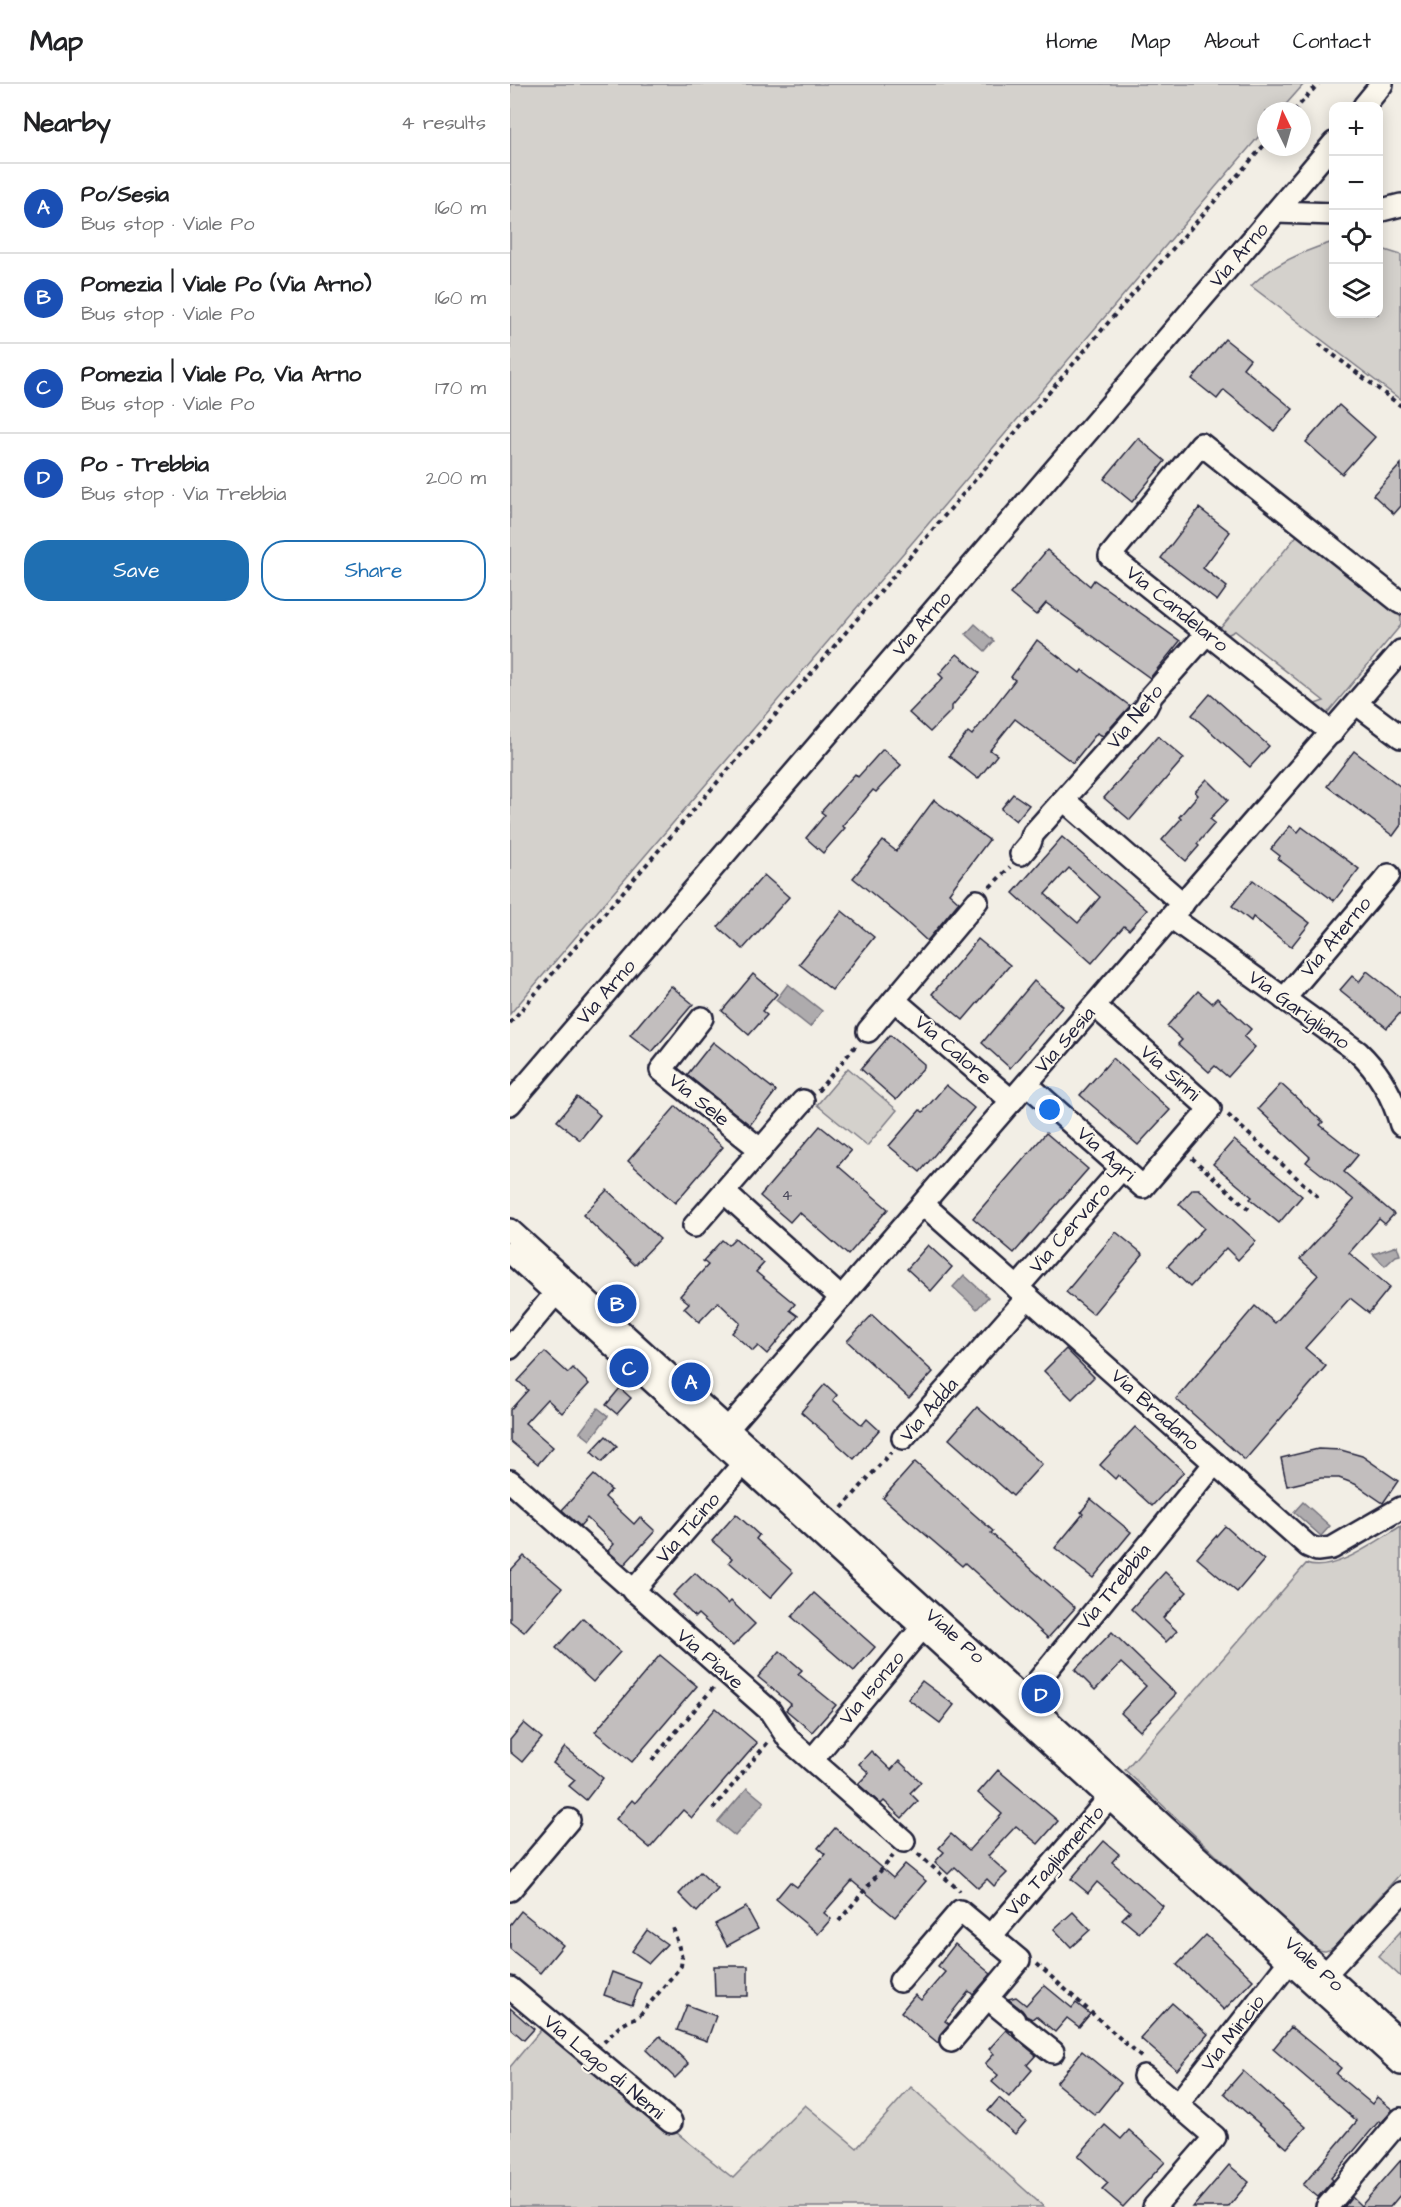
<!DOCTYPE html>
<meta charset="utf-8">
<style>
body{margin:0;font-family:"Architects Daughter",sans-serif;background:#f6f6f6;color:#202124}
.controls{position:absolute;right:18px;top:18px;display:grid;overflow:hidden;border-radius:12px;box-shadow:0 3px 15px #0003}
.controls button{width:54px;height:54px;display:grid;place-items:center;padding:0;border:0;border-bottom:2px solid #e0e0e0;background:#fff;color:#202124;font:30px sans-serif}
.compass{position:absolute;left:747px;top:18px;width:54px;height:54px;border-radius:50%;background:#fff;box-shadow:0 3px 15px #0003;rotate:355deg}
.you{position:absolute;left:540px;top:1026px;width:21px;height:21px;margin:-15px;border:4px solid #fff;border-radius:50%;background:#1a73e8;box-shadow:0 0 0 9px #1a73e833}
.badge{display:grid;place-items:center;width:39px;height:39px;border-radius:50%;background:#1f6fb2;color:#fff;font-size:20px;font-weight:700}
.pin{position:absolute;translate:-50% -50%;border:3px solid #fff;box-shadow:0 2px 6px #0006}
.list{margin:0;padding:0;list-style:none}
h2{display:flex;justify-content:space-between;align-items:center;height:78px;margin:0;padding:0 24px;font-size:26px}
h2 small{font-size:20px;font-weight:400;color:#757577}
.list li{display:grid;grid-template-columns:39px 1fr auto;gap:18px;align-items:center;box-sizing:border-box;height:90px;padding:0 24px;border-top:2px solid #e0e0e0}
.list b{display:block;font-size:22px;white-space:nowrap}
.list p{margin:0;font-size:20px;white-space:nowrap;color:#757577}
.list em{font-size:20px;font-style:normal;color:#757577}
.actions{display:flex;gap:12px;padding:18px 24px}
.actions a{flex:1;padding:14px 0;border:2px solid #1f6fb2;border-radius:24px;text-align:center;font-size:21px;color:#1f6fb2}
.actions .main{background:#1f6fb2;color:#fff}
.icon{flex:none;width:33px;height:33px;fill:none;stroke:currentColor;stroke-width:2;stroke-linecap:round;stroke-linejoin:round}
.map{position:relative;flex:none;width:891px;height:2123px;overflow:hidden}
header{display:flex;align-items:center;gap:36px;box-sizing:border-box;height:84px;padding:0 30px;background:#fff;border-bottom:2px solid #e0e0e0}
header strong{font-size:28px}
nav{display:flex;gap:33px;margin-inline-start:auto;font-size:21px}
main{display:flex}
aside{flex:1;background:#fff}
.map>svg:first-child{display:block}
</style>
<header>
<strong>Map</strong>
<nav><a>Home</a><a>Map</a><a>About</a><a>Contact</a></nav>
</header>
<main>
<aside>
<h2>Nearby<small>4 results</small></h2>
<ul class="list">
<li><span class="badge" style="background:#1a4fb4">A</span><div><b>Po/Sesia</b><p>Bus stop · Viale Po</p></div><em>160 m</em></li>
<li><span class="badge" style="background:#1a4fb4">B</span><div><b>Pomezia | Viale Po (Via Arno)</b><p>Bus stop · Viale Po</p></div><em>160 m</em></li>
<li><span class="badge" style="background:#1a4fb4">C</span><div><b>Pomezia | Viale Po, Via Arno</b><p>Bus stop · Viale Po</p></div><em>170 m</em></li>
<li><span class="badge" style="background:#1a4fb4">D</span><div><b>Po - Trebbia</b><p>Bus stop · Via Trebbia</p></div><em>200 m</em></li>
</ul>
<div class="actions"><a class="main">Save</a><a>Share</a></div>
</aside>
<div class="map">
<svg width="891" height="2123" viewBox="0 0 891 2123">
<rect width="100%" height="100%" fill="#f2eee5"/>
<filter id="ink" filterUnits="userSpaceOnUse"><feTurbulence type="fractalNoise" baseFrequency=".0167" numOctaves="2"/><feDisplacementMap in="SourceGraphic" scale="12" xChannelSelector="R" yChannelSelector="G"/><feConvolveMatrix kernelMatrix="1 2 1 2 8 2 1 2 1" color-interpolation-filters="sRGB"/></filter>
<g filter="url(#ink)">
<g fill="#d4d1cc" stroke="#7b7a84" stroke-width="1.5">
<polygon points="0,0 794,0 770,27 756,27 756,44 0,930"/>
<path d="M823,158L824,230H868L869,164L891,171V316L741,202C763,180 793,167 823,158Z"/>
<polygon points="789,449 891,533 891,541 815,632 802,621 814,617 725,547 715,552 709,546"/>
<polygon points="338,984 387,1026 357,1062 307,1021"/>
<path d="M891,1442V1789L824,1863C818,1868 813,1868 806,1865L615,1686L796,1480C823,1490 868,1456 891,1442Z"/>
<polygon points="891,1847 891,1893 868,1872"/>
<polygon points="34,1942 223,2094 295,2021 347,2064 401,2003 534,2123 0,2123 0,1983"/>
</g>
<g fill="#aeabad" stroke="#76747f" stroke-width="1.5">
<polygon points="465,540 484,557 475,567 456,550"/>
<polygon points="278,900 312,927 300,943 266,916"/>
<polygon points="887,1162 890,1171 886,1172 875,1182 863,1170"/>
<polygon points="454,1191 478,1213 467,1225 443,1203"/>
<polygon points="88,1324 98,1332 80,1356 70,1348"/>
<polygon points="793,1418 820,1442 811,1452 784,1428"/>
<polygon points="237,1704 254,1718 225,1752 208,1738"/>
</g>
<g fill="#c2bebe" stroke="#22223b" stroke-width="1.5" fill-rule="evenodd">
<polygon points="715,255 740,275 733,284 783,325 764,347 714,306 707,315 682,295"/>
<polygon points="829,321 865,353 832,390 796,358"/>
<polygon points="628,354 655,377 622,418 594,395"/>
<polygon points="891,380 891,422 884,430 863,411"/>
<polygon points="689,424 720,448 693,484 717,503 707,517 651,474"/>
<polygon points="537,466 580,502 584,496 670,557 640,594 536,519 526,531 500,510"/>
<polygon points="527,556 570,589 572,586 620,622 593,652 587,649 563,679 505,635 480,666 487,671 468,695 439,672 458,648 462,651 505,596 501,593"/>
<polygon points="447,570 470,589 442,622 442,626 420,648 399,629 433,594 429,590"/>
<polygon points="700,610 759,662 740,683 682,631"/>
<polygon points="648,652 674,674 620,736 594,714"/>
<polygon points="373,665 391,681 366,708 363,706 332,742 335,744 313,769 296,754 315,731 311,728 345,690 348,693"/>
<polygon points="844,667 891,703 891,741 883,752 817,702"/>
<polygon points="697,695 718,716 700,735 705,739 687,760 689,762 676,777 652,756 671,735 669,733 688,711 685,708"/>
<polygon points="503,710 519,721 506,737 491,725"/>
<polygon points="424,716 479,756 439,809 449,818 417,857 391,833 343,794 373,757 386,767"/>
<polygon points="780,742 788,748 792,743 849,785 824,817 768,775 770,772 761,765"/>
<path d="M552,753L637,826L619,846L614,842L582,879L503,809ZM559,784L590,813L568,839L535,810Z"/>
<polygon points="254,791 279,813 233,865 208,843"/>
<polygon points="743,796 800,839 781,863 743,833 741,837 722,822"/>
<polygon points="332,827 364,853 322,906 289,880"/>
<polygon points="468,855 500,881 453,936 422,910"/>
<polygon points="857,887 891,914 891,928 877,944 830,906 842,892 849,898"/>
<polygon points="243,890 267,910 252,927 257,931 239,951 212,927"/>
<polygon points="524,897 553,922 500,984 472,959"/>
<polygon points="161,902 183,920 142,968 120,951"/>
<polygon points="688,907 702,919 707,914 741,945 734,953 745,963 718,993 705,982 699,988 668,960 672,956 657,942"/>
<polygon points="380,951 414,980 414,983 386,1016 351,985"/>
<polygon points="203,958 266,1007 240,1041 177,991"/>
<polygon points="603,974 660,1026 628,1061 570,1011"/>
<polygon points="771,1000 813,1038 810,1041 848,1071 834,1088 884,1130 875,1140 869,1135 839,1169 880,1203 859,1229 840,1214 795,1264 816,1282 735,1376 666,1315 745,1222 765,1239 808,1191 790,1175 844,1116 796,1078 800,1073 748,1025"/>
<polygon points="436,1001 464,1024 410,1088 379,1062 410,1026 413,1028"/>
<polygon points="67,1013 90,1031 70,1056 47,1037"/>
<polygon points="166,1022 213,1063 165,1119 118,1077"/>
<polygon points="310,1042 341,1067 328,1082 378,1125 338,1171 289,1128 280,1138 250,1112"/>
<polygon points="536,1049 578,1085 504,1169 463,1134"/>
<polygon points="724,1056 792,1112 769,1139 740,1115 742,1113 703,1080"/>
<polygon points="683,1105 689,1105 746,1157 728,1176 716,1164 680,1203 658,1182 694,1144 669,1120"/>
<polygon points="97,1106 150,1155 125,1181 73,1131"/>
<polygon points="606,1148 633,1170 583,1230 556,1208"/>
<polygon points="225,1154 254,1179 246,1188 285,1220 280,1226 288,1232 257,1270 248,1262 243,1267 222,1249 230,1239 208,1218 189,1238 174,1224 179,1219 170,1212 198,1181 193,1177 212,1156 218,1161"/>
<polygon points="418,1161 442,1183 421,1207 397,1185"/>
<polygon points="362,1231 423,1288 399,1314 337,1257"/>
<polygon points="556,1265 584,1293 562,1315 534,1287"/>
<polygon points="35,1268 58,1289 63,1284 79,1300 52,1329 37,1315 15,1339 43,1363 28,1380 0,1357 0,1326 18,1306 8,1297"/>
<polygon points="315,1300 327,1311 323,1316 352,1341 357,1335 369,1346 344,1375 291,1328"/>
<polygon points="110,1304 121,1314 107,1330 96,1321"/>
<polygon points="467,1323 532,1380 503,1412 439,1355"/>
<polygon points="625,1343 674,1388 642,1422 608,1391 605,1395 590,1381"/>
<polygon points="96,1352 107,1362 92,1378 81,1368"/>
<polygon points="808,1365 831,1366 852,1372 888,1397 873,1419 845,1400 829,1394 811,1394 777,1402 771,1374"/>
<polygon points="405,1378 483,1447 481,1449 565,1524 538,1554 455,1479 452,1482 373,1414"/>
<polygon points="84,1391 101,1406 95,1413 124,1440 130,1433 145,1447 114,1481 98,1467 104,1460 77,1434 70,1442 52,1426"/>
<polygon points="581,1415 621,1448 583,1494 545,1464 573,1430 571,1428"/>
<polygon points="226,1430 249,1451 246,1455 283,1488 260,1514 219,1478 222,1474 202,1457"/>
<polygon points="715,1442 754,1476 727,1508 687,1474"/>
<polygon points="14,1472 52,1504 14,1548 0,1537 0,1487"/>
<polygon points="655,1488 677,1508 653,1534 667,1547 656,1558 621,1525"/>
<polygon points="185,1489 218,1520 221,1517 245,1540 223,1562 188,1530 185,1533 163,1511"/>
<polygon points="304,1509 365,1563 344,1587 282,1533"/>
<polygon points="73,1534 110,1568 83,1598 46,1564"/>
<polygon points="602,1548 666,1610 630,1647 611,1629 636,1602 611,1579 585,1606 565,1586"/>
<polygon points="270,1567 292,1586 288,1590 326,1621 302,1648 276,1626 281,1620 248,1593"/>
<polygon points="150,1571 187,1602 122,1678 85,1648"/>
<polygon points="412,1597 444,1621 430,1639 398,1615"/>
<polygon points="206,1624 247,1659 182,1734 173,1726 140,1764 106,1735 122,1716 125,1719"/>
<polygon points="14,1639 32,1654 12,1678 0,1668 0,1656"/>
<polygon points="55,1663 93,1694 76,1716 59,1702 65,1696 43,1679"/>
<polygon points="361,1667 381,1686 389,1677 411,1698 400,1709 408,1717 392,1734 374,1717 371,1720 348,1700 359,1689 349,1680"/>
<polygon points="488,1686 548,1737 528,1760 506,1742 478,1772 497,1789 484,1802 477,1795 468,1804 445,1783 438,1790 425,1778 434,1768 429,1764 441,1750 459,1766 492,1730 468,1709"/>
<polygon points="325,1744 383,1794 395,1780 416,1797 385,1833 342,1797 314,1829 321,1835 308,1850 266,1815 280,1798 287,1803 315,1770 308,1764"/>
<polygon points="594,1757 609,1770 602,1778 653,1822 629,1849 612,1835 620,1827 587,1798 578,1809 561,1795"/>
<polygon points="190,1788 208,1805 187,1828 169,1810"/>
<polygon points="236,1823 248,1845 217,1862 205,1840"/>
<polygon points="11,1827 53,1861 30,1889 0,1865 0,1841"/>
<polygon points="563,1828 580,1846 561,1863 544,1845"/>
<polygon points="137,1846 157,1860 139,1879 122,1867"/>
<polygon points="696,1851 743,1896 714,1926 667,1881"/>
<polygon points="445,1860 481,1890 463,1911 459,1907 435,1937 439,1940 431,1949 428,1959 391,1928 405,1911 411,1916 435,1888 428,1882"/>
<polygon points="204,1882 238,1882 238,1912 205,1912"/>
<polygon points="102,1888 131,1899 122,1921 94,1911"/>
<polygon points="534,1901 562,1924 566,1919 580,1930 569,1943 557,1934 545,1948 526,1932 522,1935 516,1932 512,1926 498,1915 506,1913 516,1921"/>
<polygon points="662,1919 698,1950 667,1986 630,1954"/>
<polygon points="177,1921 206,1932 197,1957 167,1946"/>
<polygon points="0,1924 24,1945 14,1956 0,1944"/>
<polygon points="781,1943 831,1984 826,1990 862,2020 867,2013 883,2026 871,2039 869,2037 821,2094 823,2096 808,2113 793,2101 847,2037 763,1965"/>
<polygon points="496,1946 526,1971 517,1981 522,1986 499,2013 482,1998 488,1991 475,1980 484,1970 479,1965"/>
<polygon points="150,1952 179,1980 165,1994 136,1966"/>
<polygon points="572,1967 611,1999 585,2031 546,1999"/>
<polygon points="733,1987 796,2043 777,2064 714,2009"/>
<polygon points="489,2014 516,2037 505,2050 478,2027"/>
<polygon points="595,2041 611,2055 619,2046 655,2078 613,2123 592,2105 598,2099 568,2072"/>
<polygon points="891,2076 891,2110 880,2123 834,2123 842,2113 851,2122"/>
<polygon points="719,2081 739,2098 718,2123 683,2123"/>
</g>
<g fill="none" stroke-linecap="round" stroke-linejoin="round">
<g stroke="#22223b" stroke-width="26">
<g id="minor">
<polyline points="854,22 872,0"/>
<polyline points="868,127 891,121"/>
<polyline points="766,128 824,130"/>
<polyline points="847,620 891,653"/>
<polyline points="822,649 600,472 691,360 891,519"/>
<polyline points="554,716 673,820"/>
<polyline points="511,770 520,759 523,750 636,623 642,611 697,549"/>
<path d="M662,834L848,968C870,989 883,1012 891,1041"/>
<polyline points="774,915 879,791"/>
<polyline points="384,916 502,1017"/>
<polyline points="192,934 151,986 251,1066"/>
<polyline points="358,947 467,817"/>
<polyline points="517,1000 633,1103 700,1025 585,922"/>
<polyline points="0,1020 748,149 824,59"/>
<polyline points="214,1108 331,1214"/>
<polyline points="413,1120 798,1462 807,1466 822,1464 891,1424"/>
<polyline points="184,1142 293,1017"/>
<polyline points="0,1146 891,1958"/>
<polyline points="0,1168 891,1980"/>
<polyline points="507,1204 612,1084"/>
<polyline points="0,1264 54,1199"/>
<polyline points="393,1354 518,1213"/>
<polyline points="208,1356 891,567"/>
<polyline points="0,1397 260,1627 279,1656 394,1757"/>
<polyline points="123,1507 233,1380"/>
<polyline points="506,1624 705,1379"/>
<polyline points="302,1676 421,1533"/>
<polyline points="0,1806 59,1736"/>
<polyline points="481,1852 607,1705"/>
<polyline points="390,1897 450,1827 509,1876 441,1957"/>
<polyline points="807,1899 891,1809"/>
<polyline points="0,1904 161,2038"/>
<polyline points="487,1922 504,1936"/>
<polyline points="514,1945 543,1968"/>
<polyline points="634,1992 705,2053 644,2123"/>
<polyline points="667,2021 779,1878"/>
<polyline points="817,2123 891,2035"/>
</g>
</g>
<g stroke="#22223b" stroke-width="4" stroke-dasharray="4.5 4.5" stroke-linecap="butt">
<polyline points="784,27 808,0"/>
<polyline points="809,260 891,322"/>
<polyline points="480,803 500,783"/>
<polyline points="0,939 298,593 614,220 756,59"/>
<polyline points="308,1007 347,960"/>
<polyline points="718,1031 808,1113"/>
<polyline points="682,1074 742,1128"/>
<polyline points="332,1424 381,1368"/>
<polyline points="142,1676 204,1603"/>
<polyline points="203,1725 258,1658"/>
<polyline points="408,1770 450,1807"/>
<polyline points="329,1837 383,1772"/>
<polyline points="527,1880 631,1973"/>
<polyline points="94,1958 110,1942 130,1931 171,1882 172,1874 163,1843"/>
</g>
<use href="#minor" stroke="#fbf7ec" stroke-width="21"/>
</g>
</g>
<g text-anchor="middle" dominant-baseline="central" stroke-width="4.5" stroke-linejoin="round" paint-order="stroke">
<g font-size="16" fill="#4a495c">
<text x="277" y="1111">4</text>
</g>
<g font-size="20" fill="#22223b" stroke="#fbf7ec">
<text transform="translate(729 171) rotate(-49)">Via Arno</text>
<text transform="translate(667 525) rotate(39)">Via Candelaro</text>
<text transform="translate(412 540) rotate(-49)">Via Arno</text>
<text transform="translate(625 633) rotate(-51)">Via Neto</text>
<text transform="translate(826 853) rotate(-50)">Via Aterno</text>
<text transform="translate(96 908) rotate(-49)">Via Arno</text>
<text transform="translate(789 926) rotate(36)">Via Garigliano</text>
<text transform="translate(555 956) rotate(-49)">Via Sesia</text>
<text transform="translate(443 966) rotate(41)">Via Calore</text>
<text transform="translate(660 989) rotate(42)">Via Sinni</text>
<text transform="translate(189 1016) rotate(39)">Via Sele</text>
<text transform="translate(596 1070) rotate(42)">Via Agri</text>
<text transform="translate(560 1144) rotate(-49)">Via Cervaro</text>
<text transform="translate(419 1326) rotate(-49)">Via Adda</text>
<text transform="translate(645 1326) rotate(42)">Via Bradano</text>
<text transform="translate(178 1444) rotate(-49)">Via Ticino</text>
<text transform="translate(604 1503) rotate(-51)">Via Trebbia</text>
<text transform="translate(445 1552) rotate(42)">Viale Po</text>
<text transform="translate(200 1575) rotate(41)">Via Piave</text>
<text transform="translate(362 1604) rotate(-50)">Via Isonzo</text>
<text transform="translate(545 1777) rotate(-49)">Via Tagliamento</text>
<text transform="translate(804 1880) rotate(42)">Viale Po</text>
<text transform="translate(723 1949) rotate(-52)">Via Mincio</text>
<text transform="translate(94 1983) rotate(40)">Via Lago di Nemi</text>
</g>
</g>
</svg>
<div class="controls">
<button>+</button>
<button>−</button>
<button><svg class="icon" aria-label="locate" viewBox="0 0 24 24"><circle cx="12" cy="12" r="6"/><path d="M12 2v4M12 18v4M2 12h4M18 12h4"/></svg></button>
<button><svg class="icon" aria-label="layers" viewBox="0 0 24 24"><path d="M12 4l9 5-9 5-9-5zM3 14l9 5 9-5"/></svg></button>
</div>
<svg class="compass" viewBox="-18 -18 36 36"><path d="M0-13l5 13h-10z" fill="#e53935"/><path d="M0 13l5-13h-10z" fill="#757577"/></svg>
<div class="you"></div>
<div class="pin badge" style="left:181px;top:1298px;background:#1a4fb4">A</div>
<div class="pin badge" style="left:107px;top:1220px;background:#1a4fb4">B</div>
<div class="pin badge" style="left:119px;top:1284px;background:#1a4fb4">C</div>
<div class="pin badge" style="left:531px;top:1610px;background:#1a4fb4">D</div>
</div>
</main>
